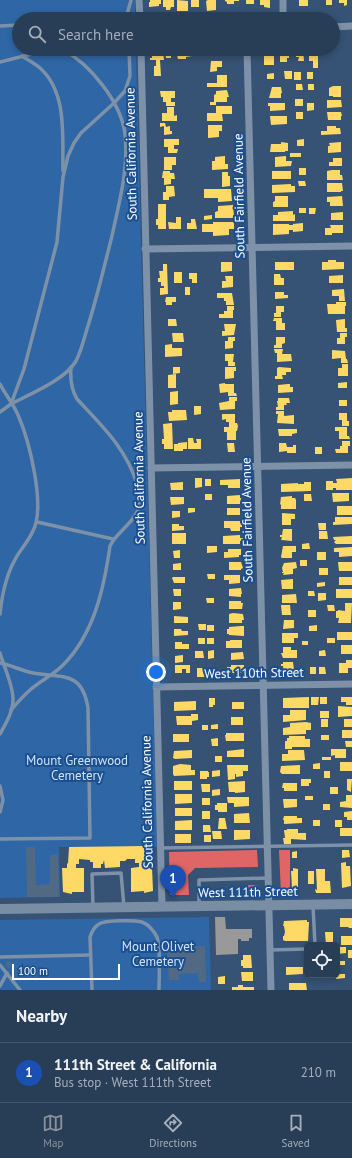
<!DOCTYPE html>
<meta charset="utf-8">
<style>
body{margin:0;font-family:"PT Sans",sans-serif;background:#30455d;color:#f1f3f6}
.controls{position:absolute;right:12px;bottom:12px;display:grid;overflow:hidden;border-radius:6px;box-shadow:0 2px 6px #0003}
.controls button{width:36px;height:36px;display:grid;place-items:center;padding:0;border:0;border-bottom:1px solid #44576d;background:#283e57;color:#f1f3f6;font:20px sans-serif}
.scale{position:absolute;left:12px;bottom:10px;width:108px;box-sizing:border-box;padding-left:4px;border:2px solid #fff;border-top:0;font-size:11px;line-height:14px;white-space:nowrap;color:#fff;-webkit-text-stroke:3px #1b4f8f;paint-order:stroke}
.you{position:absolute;left:156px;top:672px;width:14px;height:14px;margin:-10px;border:3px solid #fff;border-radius:50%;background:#1a73e8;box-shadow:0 0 0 6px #1a73e833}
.badge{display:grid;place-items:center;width:26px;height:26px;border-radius:50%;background:#8c9099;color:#fff;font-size:13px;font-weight:700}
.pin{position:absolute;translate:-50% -33px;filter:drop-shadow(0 1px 2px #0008)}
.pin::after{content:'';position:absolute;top:21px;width:14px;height:12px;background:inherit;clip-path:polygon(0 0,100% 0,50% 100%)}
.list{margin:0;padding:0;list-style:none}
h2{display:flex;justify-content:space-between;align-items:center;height:52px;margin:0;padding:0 16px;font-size:17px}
h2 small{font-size:13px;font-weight:400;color:#a5aeba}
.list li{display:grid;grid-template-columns:26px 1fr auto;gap:12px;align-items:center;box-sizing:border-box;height:60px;padding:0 16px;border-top:1px solid #44576d}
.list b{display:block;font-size:15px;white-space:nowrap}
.list p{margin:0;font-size:13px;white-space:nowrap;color:#a5aeba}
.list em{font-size:13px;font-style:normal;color:#a5aeba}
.icon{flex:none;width:22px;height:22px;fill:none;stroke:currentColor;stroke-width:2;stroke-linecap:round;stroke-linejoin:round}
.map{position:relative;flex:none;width:352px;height:990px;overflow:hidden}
.search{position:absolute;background:#283e57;box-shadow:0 2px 6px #0003;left:12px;right:12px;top:12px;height:44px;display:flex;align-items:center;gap:10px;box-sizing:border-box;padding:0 14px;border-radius:22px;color:#a5aeba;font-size:15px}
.sheet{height:112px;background:#283e57}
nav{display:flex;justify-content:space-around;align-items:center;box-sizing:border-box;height:56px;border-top:1px solid #44576d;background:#283e57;font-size:11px;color:#a5aeba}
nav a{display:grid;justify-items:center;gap:2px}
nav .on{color:#8c9099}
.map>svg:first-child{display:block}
</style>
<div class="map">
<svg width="352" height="990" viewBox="0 0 352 990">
<rect width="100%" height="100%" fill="#365274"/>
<g fill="#2f66a5">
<polygon points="0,0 135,0 135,19 19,19 19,49 136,49 157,847 59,847 60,897 0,898"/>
<polygon points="209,917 211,990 0,990 0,920"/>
</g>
<g fill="#ffd966">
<polygon points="150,0 161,0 161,4 159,4 159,6 149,7 149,2 150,2"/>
<polygon points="163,0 174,0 174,7 171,7 170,10 166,10 166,7 163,7"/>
<polygon points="177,0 188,1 188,11 177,11"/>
<rect x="191" y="0" width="8" height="7"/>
<polygon points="208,0 216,0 216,10 207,11 206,1"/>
<polygon points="225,0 239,0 239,1 234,1 234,4 227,4 227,2 225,1"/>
<rect x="246" y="0" width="8" height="4"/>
<polygon points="260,0 270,0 270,8 264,7 264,5 260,5"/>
<rect x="299" y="0" width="9" height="6"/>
<rect x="326" y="0" width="6" height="5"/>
<polygon points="339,0 347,0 347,5 344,6 344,3 339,3"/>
<polygon points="186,49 191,49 192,56 186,57 186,59 178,59 177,55 171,55 171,58 166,58 165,52 186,50"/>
<polygon points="198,49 226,49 226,52 199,53"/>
<polygon points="283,49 289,50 289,58 287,58 287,62 280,62 280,50"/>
<polygon points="296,49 303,49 304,61 298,61 299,57 296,57"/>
<polygon points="309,49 318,49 318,68 313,68 313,61 309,61"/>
<polygon points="163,52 164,60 160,60 161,76 154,76 154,66 156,66 156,60 150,60 150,58 152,58 152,53"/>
<rect x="264" y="55" width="10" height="10"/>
<polygon points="211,61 222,61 222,67 217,67 217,71 210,72"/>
<polygon points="284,71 292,71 292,79 285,79"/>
<rect x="294" y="72" width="7" height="8"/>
<rect x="307" y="72" width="6" height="7"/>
<polygon points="274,73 274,79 267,79 267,74"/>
<polygon points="217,75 227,75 227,87 207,87 207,83 217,83"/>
<polygon points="296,84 302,84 303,90 296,90"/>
<rect x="308" y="84" width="6" height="6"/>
<polygon points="333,86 341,86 341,97 333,97 333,96 329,96 329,88"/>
<polygon points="272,87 281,87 282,93 281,93 281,98 269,98"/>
<polygon points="227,90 229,97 227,97 227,102 216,102 216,105 210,105 210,102 214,102 214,95 216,94 216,91"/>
<polygon points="160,91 175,91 175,98 171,98 171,102 169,102 175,102 175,106 166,106 166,102 163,102 163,97 161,97"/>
<rect x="295" y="99" width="8" height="7"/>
<polygon points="327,100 341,100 342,107 327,108"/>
<polygon points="268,103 285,103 285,110 270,111 270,106 268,106"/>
<polygon points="307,103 314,103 314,110 307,111"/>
<polygon points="216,106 232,106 232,114 222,114 223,121 207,121 207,113 216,113"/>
<polygon points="167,107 174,107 174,116 177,115 177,121 162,121 162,113 167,113"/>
<rect x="296" y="112" width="7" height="7"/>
<polygon points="327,112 341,112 342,116 341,116 341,120 328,120"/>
<polygon points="270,116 287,116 287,124 271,125"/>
<polygon points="160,123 165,123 166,127 170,126 170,131 172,131 172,134 164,135 164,126 160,127"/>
<polygon points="208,125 222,125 222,131 219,131 219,137 208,138"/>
<polygon points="327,126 336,126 336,128 340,128 341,134 321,135 321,131 327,131"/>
<polygon points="164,139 179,139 179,145 174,145 174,149 178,149 177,153 168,153 168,147 164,147"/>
<polygon points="304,139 304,146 297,146 297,140"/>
<polygon points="281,142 288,143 288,151 285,151 285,152 270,152 271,144 281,144"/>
<polygon points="341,142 341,152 328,153 328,146 330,146 329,143"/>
<rect x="290" y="153" width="11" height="4"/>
<polygon points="225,156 225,164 228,164 228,169 212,170 212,161 215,161 215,157"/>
<polygon points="286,156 286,161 292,161 291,166 275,167 275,157"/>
<polygon points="164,157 176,157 176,165 172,165 172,170 164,170"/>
<polygon points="333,158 342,158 342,166 329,166 329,162 333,162"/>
<rect x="299" y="168" width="7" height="7"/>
<polygon points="332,170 340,170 340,175 342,175 343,180 327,180 327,171"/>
<polygon points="163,171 170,171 170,173 174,173 175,179 171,179 171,184 164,185 164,178 162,178"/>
<rect x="272" y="171" width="19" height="8"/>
<polygon points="222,172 228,172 228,176 230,176 230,186 222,187"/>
<polygon points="298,181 305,181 306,186 299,186"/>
<polygon points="327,183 342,183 343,191 341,191 341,192 327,192"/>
<polygon points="291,184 291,186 295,186 295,192 272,193 272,185"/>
<polygon points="166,186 174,186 175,196 169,197 169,200 163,200 163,192 166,192"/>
<polygon points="204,189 231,189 232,201 218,202 218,198 204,198"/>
<polygon points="275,196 288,196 288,207 273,207 273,202 275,201"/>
<polygon points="342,196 343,206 330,206 330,202 327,202 327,197"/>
<polygon points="158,204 166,204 166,229 158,229 158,225 156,225 156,219 158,219"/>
<polygon points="233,205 234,216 233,218 215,218 215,212 218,211 218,206"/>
<rect x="299" y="208" width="7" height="5"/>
<polygon points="309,208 316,208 315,214 309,214"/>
<polygon points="293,211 293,215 295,214 295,221 273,221 273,215 278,215 278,212"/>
<polygon points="343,212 343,220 331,220 331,213"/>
<polygon points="212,215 212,219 204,220 204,216"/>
<polygon points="176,217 181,217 181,229 169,229 168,222 176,223"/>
<polygon points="191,219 195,219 197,229 187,229 187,223 191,223"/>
<polygon points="213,222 234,222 234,229 229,229 229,235 213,236 213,232 202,232 202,224 213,224"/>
<polygon points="303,223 303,231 293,232 293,230 289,230 289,234 273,235 273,224 289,224 289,225 293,225 293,224"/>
<polygon points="330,225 343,225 343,233 332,233 332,235 325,235 325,228 331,228"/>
<polygon points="328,260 336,260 336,262 344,262 344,269 322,270 322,262 328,262"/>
<polygon points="221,262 232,262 232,271 221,272"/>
<rect x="275" y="262" width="19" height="8"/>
<polygon points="163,264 167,264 168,294 160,295 160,288 164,288 164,286 161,286 161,282 158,282 158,278 160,278 159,271 163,271"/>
<rect x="174" y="272" width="8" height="11"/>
<polygon points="189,273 197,273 197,283 192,283 192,279 189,279"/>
<polygon points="274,274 280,274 281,278 284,278 284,285 274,285"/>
<polygon points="343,275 343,283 329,283 329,276"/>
<polygon points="225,276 233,276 233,287 222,288 222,281 226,281"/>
<rect x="185" y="287" width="5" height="8"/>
<polygon points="344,289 345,301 339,301 339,296 332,296 332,290"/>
<polygon points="275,292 284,292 284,295 288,295 288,298 275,299"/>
<polygon points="217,293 232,293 234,305 226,305 226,301 224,301 224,298 217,298"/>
<polygon points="166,297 176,297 176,302 172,302 172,305 166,305 166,302 165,302"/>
<polygon points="336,302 346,302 346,306 345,306 345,314 328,314 327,304 336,304"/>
<polygon points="227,306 234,306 234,310 233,310 233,318 219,318 219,314 224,314 224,311 227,311"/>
<polygon points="276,306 284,306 284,312 281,312 281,317 274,317 274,313 276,313"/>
<polygon points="274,318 282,318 282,323 285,323 285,330 276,330 276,321 273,321"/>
<polygon points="168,319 176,319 177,326 168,326"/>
<polygon points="345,319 345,328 347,328 347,332 337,332 336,320"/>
<polygon points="224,324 236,324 234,335 222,336 222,331 225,331"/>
<polygon points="172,333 183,333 184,342 173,342"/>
<polygon points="340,333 347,333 347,337 345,337 345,344 337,344 337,338 340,338"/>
<polygon points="228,337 235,337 235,341 233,341 233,348 225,349 225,341 228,341"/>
<polygon points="276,337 285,337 285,343 282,344 282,348 274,348 274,345 276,345"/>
<polygon points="172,344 172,348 182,348 182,356 165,357 165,345"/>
<polygon points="274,349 283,349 282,354 291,354 292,361 277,362 277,353 275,353"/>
<polygon points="332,350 345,351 346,359 347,359 348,363 341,363 341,358 332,359"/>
<polygon points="225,354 234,354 233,362 235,362 235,366 228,366 228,361 225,361"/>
<polygon points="342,364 348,364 348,376 338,376 338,368 342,368"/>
<polygon points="173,367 180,367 180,373 173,374"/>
<polygon points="225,367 236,367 236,371 234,371 234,378 225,379"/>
<polygon points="279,367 291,368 291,372 286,372 286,375 282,375 283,379 275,379 275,376 277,376 277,368"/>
<polygon points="176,374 176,388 168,388 168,375"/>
<polygon points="347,382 347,388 338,388 338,383"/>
<polygon points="225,383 225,384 234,384 234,393 236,393 237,396 228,396 228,392 220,393 219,384"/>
<polygon points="288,384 290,384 290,387 293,387 293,392 278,393 278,385"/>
<polygon points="178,391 178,404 170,405 170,392"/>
<polygon points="229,397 237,397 237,401 235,401 235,409 220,410 219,403 229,401"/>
<polygon points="278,398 289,398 290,403 286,403 287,405 284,405 284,410 276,410 276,407 278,407 277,401 278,401"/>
<rect x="339" y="400" width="8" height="6"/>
<polygon points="194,406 201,406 201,414 194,415"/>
<polygon points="172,410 186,410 187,420 169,421 168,412 172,412"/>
<polygon points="276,411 284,411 284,416 294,415 294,424 277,423 278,414 276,414"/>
<polygon points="339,413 347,413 347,421 349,421 349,426 342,426 342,420 339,420"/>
<polygon points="222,414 235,414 235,423 237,423 238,426 237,431 236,431 236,440 227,440 227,432 224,432 224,427 229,427 229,422 226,422 226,419 222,420"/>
<polygon points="172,423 173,449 164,449 164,444 162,444 162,439 164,439 163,424"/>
<polygon points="335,427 347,427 347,436 349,436 350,439 339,439 339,431 335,431"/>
<polygon points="278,429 297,429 297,433 292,434 292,436 279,436"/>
<polygon points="188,438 193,438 194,443 197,443 196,439 201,439 201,449 188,449"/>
<polygon points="342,441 350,441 350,446 348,446 348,453 336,453 335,449 340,449 340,446 342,446"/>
<polygon points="187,442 187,449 183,449 183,451 174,451 174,444 178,444 178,443"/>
<polygon points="227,443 234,443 235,452 228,452"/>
<polygon points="279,443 286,443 287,447 293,447 293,445 296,445 296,453 287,453 287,451 279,452"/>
<rect x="315" y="447" width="7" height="7"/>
<polygon points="195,478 202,478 202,487 195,488"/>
<polygon points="352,478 352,490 336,490 336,488 333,488 333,490 326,490 326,481 333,481 333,483 337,483 336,479"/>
<rect x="205" y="479" width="6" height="7"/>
<polygon points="240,479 240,488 228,488 228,485 220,485 220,480"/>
<polygon points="183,482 183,490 171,490 170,483"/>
<polygon points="304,482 311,482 311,491 281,492 281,484 298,483 298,484 304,484"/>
<polygon points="332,493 349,493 349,501 333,502"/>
<rect x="205" y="494" width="7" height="6"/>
<polygon points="304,494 311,494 312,501 304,501"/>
<polygon points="240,495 240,498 241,498 240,504 227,504 227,496"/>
<polygon points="292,496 292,498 295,498 296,500 296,509 281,509 281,504 280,505 281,497"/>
<polygon points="170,497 184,497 184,504 171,505"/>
<rect x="337" y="506" width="15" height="9"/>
<polygon points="188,508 195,508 195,512 188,513"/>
<rect x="227" y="508" width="13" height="7"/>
<polygon points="172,511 180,511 180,517 172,518"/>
<polygon points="282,513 295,514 295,519 291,519 291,525 282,525"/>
<polygon points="335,517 352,517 352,524 333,525 333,522 335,522"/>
<polygon points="224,521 240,521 240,523 242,523 242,527 240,527 240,531 231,531 230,528 224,528"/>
<polygon points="318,523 326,523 326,530 319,530"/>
<polygon points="172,524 179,524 179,526 184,526 184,530 172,531"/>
<polygon points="283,529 292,529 292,541 281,540 282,537 280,537 280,535 282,535"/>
<polygon points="319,531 327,531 328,539 319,539"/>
<rect x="172" y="533" width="14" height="11"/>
<polygon points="240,535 240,538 243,538 243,541 240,541 240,544 223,544 223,536"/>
<polygon points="352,536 352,544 336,544 334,542 336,540 334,540 333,537"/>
<polygon points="309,543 310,549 302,549 302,544"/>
<polygon points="207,546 217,546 217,552 207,553"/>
<polygon points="283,546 296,546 296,552 292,552 292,558 282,558 281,557"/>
<polygon points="352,547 352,556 339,557 339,552 334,552 334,548"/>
<polygon points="228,549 241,549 241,555 239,555 239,557 224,558 224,552 228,552"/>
<polygon points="180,550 180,558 174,558 173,551"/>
<rect x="317" y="552" width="9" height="8"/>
<rect x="300" y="560" width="7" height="6"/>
<polygon points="229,562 241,562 243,568 241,569 241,570 229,570"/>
<polygon points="296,562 297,568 293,569 293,574 283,575 284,573 282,573 282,572 283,572 282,568 284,563"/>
<polygon points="338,562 352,562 352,571 339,571"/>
<polygon points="181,563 181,570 173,570 173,564"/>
<rect x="319" y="568" width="9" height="7"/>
<polygon points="207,574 215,574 215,579 208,579"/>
<polygon points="224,575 240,575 240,583 229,584 229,580 224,580"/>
<polygon points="173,577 185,577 185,583 174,583 172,578"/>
<rect x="339" y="577" width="13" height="8"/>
<polygon points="293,579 293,589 282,589 281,580"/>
<polygon points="325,582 325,586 317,587 317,583"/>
<polygon points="241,588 242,594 241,594 241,597 229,596 229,589"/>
<polygon points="173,589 181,589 181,596 174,596"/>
<rect x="336" y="589" width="16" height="9"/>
<polygon points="308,591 314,591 315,596 308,596"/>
<polygon points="318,593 326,593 326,600 318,601"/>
<polygon points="296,594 297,603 282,603 282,595"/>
<polygon points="206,598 214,598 214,603 207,603"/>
<polygon points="229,601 241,601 241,603 243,603 242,609 229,609"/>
<polygon points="173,602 181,602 181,609 173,610"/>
<polygon points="345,603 352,603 351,623 338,623 339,618 336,618 336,611 338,611 338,610 345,611"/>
<polygon points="281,605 290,605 291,615 282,615"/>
<polygon points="327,605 334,605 335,611 328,611"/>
<rect x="308" y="610" width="8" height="7"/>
<polygon points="233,613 243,614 244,620 242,620 242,623 229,623 229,614"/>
<polygon points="174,616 188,617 188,623 174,623"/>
<polygon points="284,620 294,620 294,628 283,629"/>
<polygon points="198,624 206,624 206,630 199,630"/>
<rect x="207" y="625" width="7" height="6"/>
<polygon points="317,625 317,631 309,631 309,626"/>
<polygon points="241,626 244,626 244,636 229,635 229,634 227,634 227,629 229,629 229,627"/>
<polygon points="174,629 181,629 182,631 188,631 188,635 174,636"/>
<rect x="337" y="632" width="15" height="8"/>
<polygon points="282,633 298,633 298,638 294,638 294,643 282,643"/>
<rect x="198" y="638" width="7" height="6"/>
<rect x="207" y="638" width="7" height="6"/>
<rect x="327" y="638" width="8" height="5"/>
<polygon points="230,640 242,640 242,648 226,648 226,641 230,641"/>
<rect x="302" y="641" width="6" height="4"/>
<polygon points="175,642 182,642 182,644 189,644 189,649 175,649"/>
<rect x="341" y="645" width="11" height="9"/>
<polygon points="283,647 291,647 291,650 297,650 297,658 283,658 281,653 283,653"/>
<polygon points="214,650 214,658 208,659 208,651"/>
<polygon points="325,650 326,656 319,656 319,651"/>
<polygon points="195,651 203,651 204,658 195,658"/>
<polygon points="243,652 244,659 231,660 231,653"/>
<polygon points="183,655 183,662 175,663 175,656"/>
<polygon points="346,660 352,660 352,668 348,668 348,673 339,673 339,663 346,663"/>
<polygon points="283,662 293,662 294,670 284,671 283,666 281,666 281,664 283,664"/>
<polygon points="175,665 190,665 190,673 186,673 186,669 182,669 182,673 175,673"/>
<polygon points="231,665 244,665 244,673 231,673 231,671 227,672 227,667 231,667"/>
<rect x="310" y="667" width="6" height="7"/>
<polygon points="319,667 325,667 326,674 319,674"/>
<rect x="197" y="668" width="9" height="9"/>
<polygon points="309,697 309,708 283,708 283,698"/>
<polygon points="311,697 319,697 318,705 311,705"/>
<rect x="320" y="697" width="7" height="7"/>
<polygon points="341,697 352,697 352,705 346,705 346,702 341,702"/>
<polygon points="209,698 215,698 215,705 213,705 213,707 209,707"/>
<polygon points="196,701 196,710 174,711 174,702"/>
<rect x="232" y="702" width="12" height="7"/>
<polygon points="338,706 352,707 352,716 338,717"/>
<polygon points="290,710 306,710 306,720 283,722 283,715 290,715"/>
<rect x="320" y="711" width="9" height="7"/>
<polygon points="191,714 198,714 198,720 192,721 192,725 177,725 176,716 191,716"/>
<rect x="231" y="717" width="12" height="8"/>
<rect x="321" y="719" width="7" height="8"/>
<rect x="344" y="719" width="8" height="8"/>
<polygon points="306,722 311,723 311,730 306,730 306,734 283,735 283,728 290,727 290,723"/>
<polygon points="218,724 218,729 211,729 211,725"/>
<rect x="202" y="725" width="6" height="5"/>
<rect x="342" y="730" width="10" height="8"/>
<polygon points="226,733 244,733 244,741 226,741 225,735 226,735"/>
<rect x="173" y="734" width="16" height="8"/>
<rect x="321" y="735" width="8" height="5"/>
<polygon points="289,736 305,736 305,739 310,739 310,747 292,747 292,749 285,749 285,741 287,741 287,738 289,738"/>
<polygon points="218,738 218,746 212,746 211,739"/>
<polygon points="345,741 352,741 352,747 346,747"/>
<polygon points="244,749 244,757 227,757 227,751"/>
<polygon points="331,749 346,749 346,758 335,758 335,755 331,756"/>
<polygon points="192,750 192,758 175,759 173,758 174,751"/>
<polygon points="288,750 304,750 305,760 282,761 282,754 288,754"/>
<rect x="215" y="756" width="7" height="6"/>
<rect x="322" y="757" width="9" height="3"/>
<rect x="340" y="762" width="12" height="9"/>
<polygon points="320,763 320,769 313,769 313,764"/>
<polygon points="180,764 191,765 191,770 195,770 195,775 174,776 173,774 173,766"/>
<polygon points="227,765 248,765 248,771 243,771 243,776 236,777 236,774 235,774 235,779 228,780"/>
<polygon points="300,765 300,774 282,774 280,772 281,766"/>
<polygon points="220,770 220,776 212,777 212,771"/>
<polygon points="200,771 208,771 208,772 209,772 209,777 207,777 207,779 200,779"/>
<rect x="324" y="771" width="6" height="7"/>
<polygon points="301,779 311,779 311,783 309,783 309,786 301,786"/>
<polygon points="347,779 352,779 351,792 347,790"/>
<rect x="174" y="781" width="18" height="9"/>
<polygon points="245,781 245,792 235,793 235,792 229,792 228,782"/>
<polygon points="283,783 297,783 297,791 284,791 284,788 282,788"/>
<polygon points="201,784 210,784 210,792 202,792"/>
<rect x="330" y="787" width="8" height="7"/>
<polygon points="220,789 220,795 212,796 212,790"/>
<polygon points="175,794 192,794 192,803 175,804"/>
<polygon points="346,795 352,795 352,808 340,807 340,802 346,801"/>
<rect x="305" y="796" width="8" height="4"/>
<polygon points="227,797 249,797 249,806 234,807 234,803 228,803"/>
<rect x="202" y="798" width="8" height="7"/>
<polygon points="283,799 297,799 297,807 284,808"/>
<polygon points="217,803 227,803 227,812 218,812 218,810 215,810 215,805 217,805"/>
<rect x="323" y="804" width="7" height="6"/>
<rect x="175" y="808" width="17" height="8"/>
<rect x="202" y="811" width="8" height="8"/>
<polygon points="352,811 352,820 347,820 347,817 344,817 344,812"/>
<polygon points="249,813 250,823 234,823 234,814"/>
<polygon points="284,816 297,816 297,818 302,818 302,823 284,824 284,820 283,820"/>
<polygon points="219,818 225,818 227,829 218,829"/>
<polygon points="192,820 192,830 175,830 175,821"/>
<rect x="313" y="820" width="7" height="6"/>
<rect x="335" y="820" width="7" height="7"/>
<polygon points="203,825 210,825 211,832 203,832"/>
<rect x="340" y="828" width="12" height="8"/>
<polygon points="287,829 298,829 298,833 306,833 306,840 291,839 291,844 284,844 283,838 285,838 284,830 287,830"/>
<polygon points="234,830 250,830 250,839 234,840"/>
<polygon points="212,831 221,831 222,839 213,839"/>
<rect x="175" y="834" width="16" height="9"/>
<rect x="204" y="835" width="7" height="7"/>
<polygon points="146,846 146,862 147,862 148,867 152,867 153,891 144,893 144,891 131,892 131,868 139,867 139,863 135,863 135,859 127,859 125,861 120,861 120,867 105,868 104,860 103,864 101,864 101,868 93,868 93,862 90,862 90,860 79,859 79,864 76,864 76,868 84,868 84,892 72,892 72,894 63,892 62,868 67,868 67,863 68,864 69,847"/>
<polygon points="342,850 349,850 350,857 342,858"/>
<polygon points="297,851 297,858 292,858 292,852"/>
<polygon points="346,862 346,866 350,866 351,886 342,888 341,863"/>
<polygon points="293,868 298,869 298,887 292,888 291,871 293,871"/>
<polygon points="316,869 325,869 325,881 330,881 331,893 316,893 315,889 317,890"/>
<rect x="308" y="871" width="6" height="13"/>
<polygon points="340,918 352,918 352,928 349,928 348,927 340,927"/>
<polygon points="307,920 307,922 309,922 308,941 285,941 283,940 283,936 284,936 285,932 284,926 283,926 284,921"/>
<polygon points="325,932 333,932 333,945 326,945"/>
<rect x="341" y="936" width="11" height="9"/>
<polygon points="338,947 346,947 346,953 338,954"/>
<rect x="348" y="950" width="4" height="8"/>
<polygon points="243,955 251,955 252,968 243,968 243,966 241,966 241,960 243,960"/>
<rect x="338" y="961" width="7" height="4"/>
<polygon points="286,967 303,967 303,974 286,975"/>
<polygon points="241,972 253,972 253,981 242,981"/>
<polygon points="345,974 345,978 336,979 337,974"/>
<polygon points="225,976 225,984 218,984 218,977"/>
<polygon points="289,983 306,983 307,990 289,990"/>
<polygon points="238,985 243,985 243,987 254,987 254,990 232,990 232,987 238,987"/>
</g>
<g fill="#e06666">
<polygon points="257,850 258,867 195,868 188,875 189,895 170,895 169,852"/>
<polygon points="279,850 290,850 290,893 281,894"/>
<polygon points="248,885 257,885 257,892 254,892 254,894 246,894 246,887 248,887"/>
</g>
<polygon fill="#999" points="215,917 225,917 226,929 252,929 252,938 249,938 249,941 241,941 241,939 238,939 238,954 216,955"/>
<g fill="#526984">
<polygon points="26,847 35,847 36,885 50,884 50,855 58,855 59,897 27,897"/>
<polygon points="169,942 178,942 178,947 205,946 206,982 199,982 198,973 179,974 179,980 169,980 167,955 169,952"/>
<polygon points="7,961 12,963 10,968 5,966"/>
</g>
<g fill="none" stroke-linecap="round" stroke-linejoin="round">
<g stroke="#7d92a8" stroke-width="3.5">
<polyline points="124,19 128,11 131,0"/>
<polyline points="0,26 19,25"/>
<path d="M22,56C28,60 34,63 40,68C68,93 62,138 63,171"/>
<polyline points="0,62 51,49"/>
<path d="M0,384C5,394 14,405 18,415C29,440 46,506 33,531C29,540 22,548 17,556C6,574 2,593 0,614"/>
<path d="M11,404C30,394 65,380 76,361C81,351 84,339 87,329C97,298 104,267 112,236C119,203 129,168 125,134C121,102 90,64 62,49"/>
<polyline points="0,412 11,404 24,369 57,242 63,177 68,156 74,143 81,133 114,103 125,91 130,76 129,49"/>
<polyline points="37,522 113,539"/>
<path d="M0,653C4,667 13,685 13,699C13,712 6,723 0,734"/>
<path d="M0,663C11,665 22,671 33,673C63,678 82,671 88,708L90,838L0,839"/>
<path d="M11,710C17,703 23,696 30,690C40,681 53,675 62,666C94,635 104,588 110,546C116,533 131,525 137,512C141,503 139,493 137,484C126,448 102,426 77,399C71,389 70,379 71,367"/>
<polyline points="0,786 3,800 0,812"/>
<polyline points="161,848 352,845"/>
<polyline points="199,905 199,880 268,878"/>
<polyline points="313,906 315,945"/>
<polyline points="93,907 92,874 121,873 124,907"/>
<polyline points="269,950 307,949"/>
<polyline points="0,957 90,955"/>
<polyline points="0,965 20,990"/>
<polyline points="0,986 7,973"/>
<path d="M92,990L90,937C92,931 94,927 99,924C105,920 134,920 142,922C148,924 154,931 157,937C161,949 159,976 159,990"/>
</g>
<g stroke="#7d92a8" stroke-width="7">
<polyline points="139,0 140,19"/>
<polyline points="283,0 283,19"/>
<polyline points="333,27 352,26"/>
<polyline points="141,49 162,907"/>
<polyline points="247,49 271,990"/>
<polyline points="145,249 352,246"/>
<polyline points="151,468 352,465"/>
<polyline points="156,687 352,684"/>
</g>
<polyline stroke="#798da4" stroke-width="10" points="0,909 352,904"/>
</g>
<g text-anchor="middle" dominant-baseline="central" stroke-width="4" stroke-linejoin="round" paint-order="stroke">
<g font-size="13" fill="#fff" stroke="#1b4f8f">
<text transform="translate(131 154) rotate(-91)">South California Avenue</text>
<text transform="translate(239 196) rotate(-91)">South Fairfield Avenue</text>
<text transform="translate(139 478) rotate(-91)">South California Avenue</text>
<text transform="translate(247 520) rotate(-91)">South Fairfield Avenue</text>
<text transform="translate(254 673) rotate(-1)">West 110th Street</text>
<text transform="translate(147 802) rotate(-91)">South California Avenue</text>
<text transform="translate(248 892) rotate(-1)">West 111th Street</text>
</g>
<g font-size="13" fill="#cfe3fa" stroke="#1b4f8f">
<text x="77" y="760">Mount Greenwood<tspan x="77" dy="15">Cemetery</tspan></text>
<text x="158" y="946">Mount Olivet<tspan x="158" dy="15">Cemetery</tspan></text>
</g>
</g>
</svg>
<div class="controls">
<button><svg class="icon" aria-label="locate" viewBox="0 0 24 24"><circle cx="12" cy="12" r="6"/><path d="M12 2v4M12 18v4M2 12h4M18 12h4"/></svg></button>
</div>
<div class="scale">100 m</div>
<div class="you"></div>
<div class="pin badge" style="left:173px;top:898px;background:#1a4fb4">1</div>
<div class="search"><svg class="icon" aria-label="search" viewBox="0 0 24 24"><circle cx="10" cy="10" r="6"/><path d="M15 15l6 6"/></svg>Search here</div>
</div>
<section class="sheet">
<h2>Nearby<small></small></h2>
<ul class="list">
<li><span class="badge" style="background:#1a4fb4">1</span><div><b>111th Street &amp; California</b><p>Bus stop · West 111th Street</p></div><em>210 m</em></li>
</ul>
</section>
<nav>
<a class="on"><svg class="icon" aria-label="map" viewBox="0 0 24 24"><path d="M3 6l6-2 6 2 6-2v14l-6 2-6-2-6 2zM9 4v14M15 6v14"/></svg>Map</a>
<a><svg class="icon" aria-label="directions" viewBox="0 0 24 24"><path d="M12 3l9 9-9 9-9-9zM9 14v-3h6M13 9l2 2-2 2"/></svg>Directions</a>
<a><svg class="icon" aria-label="saved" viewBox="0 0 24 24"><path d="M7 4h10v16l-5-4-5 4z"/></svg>Saved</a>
</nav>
